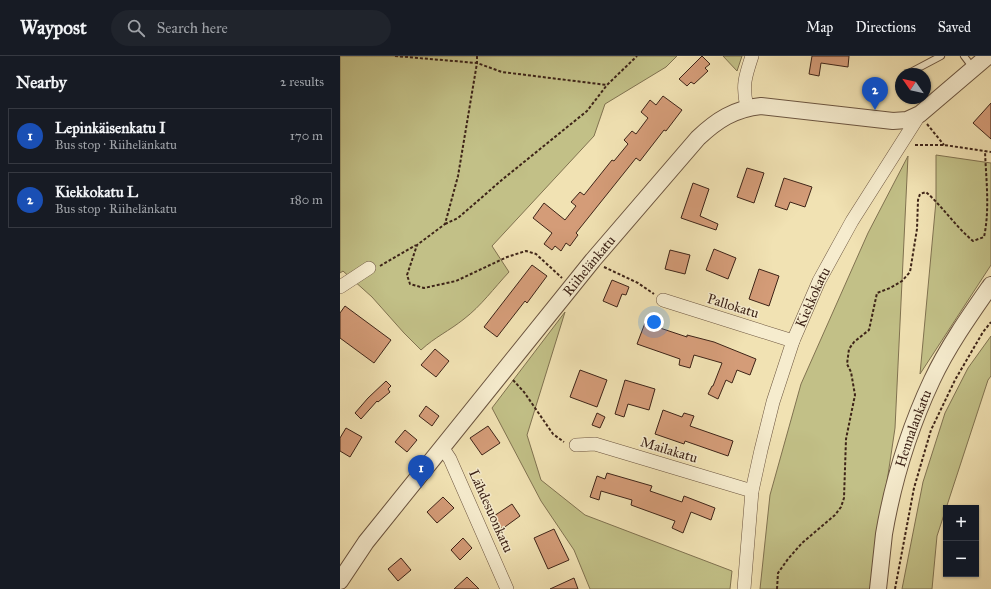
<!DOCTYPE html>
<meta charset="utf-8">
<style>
body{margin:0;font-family:"IM FELL Great Primer",serif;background:#20242c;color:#f1f3f6}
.controls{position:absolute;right:12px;bottom:12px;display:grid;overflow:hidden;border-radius:0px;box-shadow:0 1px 3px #0004}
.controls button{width:36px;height:36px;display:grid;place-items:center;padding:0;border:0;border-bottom:1px solid #363941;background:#171b24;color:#f1f3f6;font:20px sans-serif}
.compass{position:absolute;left:555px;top:12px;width:36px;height:36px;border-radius:50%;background:#171b24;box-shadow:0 1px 3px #0004;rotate:304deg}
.you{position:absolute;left:314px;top:266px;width:14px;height:14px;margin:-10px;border:3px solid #fff;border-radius:50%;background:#1a73e8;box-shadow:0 0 0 6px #1a73e833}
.badge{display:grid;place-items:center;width:26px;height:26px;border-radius:50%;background:#ea580c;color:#fff;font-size:13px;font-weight:700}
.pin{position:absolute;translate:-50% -33px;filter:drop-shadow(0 1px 2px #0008)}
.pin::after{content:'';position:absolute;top:21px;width:14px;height:12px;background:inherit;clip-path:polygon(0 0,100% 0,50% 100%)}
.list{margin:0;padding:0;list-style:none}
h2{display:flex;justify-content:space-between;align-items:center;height:52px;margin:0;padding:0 16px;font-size:17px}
h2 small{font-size:13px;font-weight:400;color:#9ea1a6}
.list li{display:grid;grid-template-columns:26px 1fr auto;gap:12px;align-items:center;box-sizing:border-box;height:56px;margin:0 8px 8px;padding:0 8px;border:1px solid #363941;border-radius:0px}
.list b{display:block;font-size:15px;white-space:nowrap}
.list p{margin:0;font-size:13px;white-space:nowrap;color:#9ea1a6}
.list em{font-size:13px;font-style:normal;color:#9ea1a6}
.icon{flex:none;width:22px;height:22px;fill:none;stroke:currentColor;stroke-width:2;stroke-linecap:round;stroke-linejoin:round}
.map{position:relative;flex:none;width:651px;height:533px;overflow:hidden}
header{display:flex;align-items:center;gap:24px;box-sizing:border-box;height:56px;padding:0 20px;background:#171b24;border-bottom:1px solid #363941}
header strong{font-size:19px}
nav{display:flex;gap:22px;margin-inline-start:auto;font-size:14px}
.search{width:280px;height:36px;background:#20242c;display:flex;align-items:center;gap:10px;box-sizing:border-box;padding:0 14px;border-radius:22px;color:#9ea1a6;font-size:15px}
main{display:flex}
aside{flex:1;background:#171b24}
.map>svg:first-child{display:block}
</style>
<header>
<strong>Waypost</strong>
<div class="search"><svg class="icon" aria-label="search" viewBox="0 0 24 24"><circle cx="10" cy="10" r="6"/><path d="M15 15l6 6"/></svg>Search here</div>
<nav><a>Map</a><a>Directions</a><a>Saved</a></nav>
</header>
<main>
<aside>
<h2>Nearby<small>2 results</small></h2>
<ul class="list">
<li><span class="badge" style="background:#1a4fb4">1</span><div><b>Lepinkäisenkatu I</b><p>Bus stop · Riihelänkatu</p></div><em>170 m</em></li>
<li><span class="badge" style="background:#1a4fb4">2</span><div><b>Kiekkokatu L</b><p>Bus stop · Riihelänkatu</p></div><em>180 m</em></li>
</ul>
</aside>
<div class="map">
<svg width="651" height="533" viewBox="0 0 651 533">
<rect width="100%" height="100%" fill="#f1e2b3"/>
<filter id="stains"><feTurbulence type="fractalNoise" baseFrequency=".005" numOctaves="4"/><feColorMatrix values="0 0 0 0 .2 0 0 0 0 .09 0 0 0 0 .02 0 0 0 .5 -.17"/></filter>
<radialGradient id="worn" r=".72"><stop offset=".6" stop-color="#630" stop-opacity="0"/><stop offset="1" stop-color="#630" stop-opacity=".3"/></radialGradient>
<g fill="#c2c087" stroke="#807250">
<path d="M0,0H337L326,11L265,48L254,80L152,190L169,216C154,232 141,250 124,263C109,275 95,281 81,294L64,277L32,241L3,215L0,217Z"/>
<polygon points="383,0 402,0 397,15"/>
<polygon points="596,99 651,107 651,209 580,318 596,145"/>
<polygon points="568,100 555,372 531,533 420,533 430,439 461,328 528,177"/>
<polygon points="225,256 187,379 201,424 245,459 392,515 390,533 250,533 234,494 201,445 152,352"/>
<polygon points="651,280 651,320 648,324 597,480 592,533 562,533 583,426 605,357 628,312"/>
</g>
<g fill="#d49c78" stroke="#3e2418">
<polygon points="362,0 370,8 365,12 368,15 354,28 351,26 347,30 339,23"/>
<polygon points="472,0 509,0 508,11 481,7 479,20 469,18"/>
<polygon points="323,40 342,54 326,75 324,74 300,105 296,102 236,177 238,179 230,190 226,187 221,195 215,190 212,194 204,188 212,177 193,162 204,147 225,164 236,150 231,146 240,136 244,139 272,104 274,105 288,88 284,84 292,75 296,78 308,62 301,56 310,44 316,49"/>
<polygon points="651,47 651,83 633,67"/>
<polygon points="407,112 424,117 414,147 397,141"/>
<polygon points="444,122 472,131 465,151 450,146 447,154 435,150"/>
<polygon points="353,127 369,133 360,160 378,168 376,174 341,162"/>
<polygon points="374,193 396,202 388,223 366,214"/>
<polygon points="330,194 350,199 345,218 325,213"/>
<polygon points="192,209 207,220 187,247 185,245 157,281 144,271"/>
<polygon points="419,213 439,220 429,250 409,243"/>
<polygon points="272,224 289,231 286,239 282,238 277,251 263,245"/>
<polygon points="5,250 51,284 34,307 0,282 0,257"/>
<polygon points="305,267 347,281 347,279 374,286 416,303 410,319 397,314 392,327 386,324 378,343 368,338 372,330 373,330 382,307 354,299 350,312 339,309 340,303 297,288"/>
<polygon points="95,293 109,305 96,321 81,309"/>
<polygon points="240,314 267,324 257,351 230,341"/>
<polygon points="285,324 315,333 309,354 288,348 284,361 275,358"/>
<polygon points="46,325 51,330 48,333 50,336 38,346 37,345 21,363 15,357 28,342"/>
<polygon points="86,350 99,360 92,370 79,360"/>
<polygon points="323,354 342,361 344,357 354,360 350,370 393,385 388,400 345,385 344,388 315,378"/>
<polygon points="257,357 265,361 260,372 252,369"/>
<polygon points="148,370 160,387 142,399 130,382"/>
<polygon points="6,372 22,381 10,401 0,395 0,382"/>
<polygon points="65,374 77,384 67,396 55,386"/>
<polygon points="267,417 312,430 310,435 342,446 344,440 375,452 371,464 351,456 343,477 332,472 335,465 291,449 292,444 261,435 259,444 250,441 257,420 265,423"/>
<polygon points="103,441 114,452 97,467 87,456"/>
<polygon points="172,448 180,460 162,473 154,460"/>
<polygon points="214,473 229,504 208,513 194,482"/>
<polygon points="123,482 132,492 120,504 111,494"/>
<polygon points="61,502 71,514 58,525 48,513"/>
<polygon points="127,521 139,533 114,533"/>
<polygon points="234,522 238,533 210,533"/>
</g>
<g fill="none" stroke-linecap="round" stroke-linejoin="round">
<g stroke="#6b543f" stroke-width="8">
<g id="service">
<polyline points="624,0 633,12"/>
<polyline points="569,17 601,0"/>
</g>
</g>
<g stroke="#6b543f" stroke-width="14">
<g id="minor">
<path d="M407,51C402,30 405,21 412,0"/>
<polyline points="0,231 29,212"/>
<polyline points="323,244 453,285"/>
<polyline points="236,389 255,388 412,435"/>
<polyline points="102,391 110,403 167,533"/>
<path id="s1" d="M404,533L412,435L421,394L433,346L453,285L479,225L512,165L580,58"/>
</g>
</g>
<g stroke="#6b543f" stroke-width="18">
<g id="tertiary">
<path id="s2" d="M0,525L26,486L253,204L358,82C377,64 394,53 421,50L553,65L567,64L580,58L648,0"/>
<path id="s3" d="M538,533C540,515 542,497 544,478C553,426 569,373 592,324C608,290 630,259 651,229"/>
</g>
</g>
<g stroke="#3e2418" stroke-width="2" stroke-dasharray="3 2" stroke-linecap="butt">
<polyline points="55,0 137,7 162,16 267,29"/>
<polyline points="137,0 137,7 118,120 105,168 77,189 67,219 70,228 84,232 116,225 167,201 186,195 196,198 222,222"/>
<polyline points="587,68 604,89"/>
<polyline points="575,89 604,89 651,96"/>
<polyline points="105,168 118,162 163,123 247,55 267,29 297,0"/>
<polyline points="40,210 76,189"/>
<polyline points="264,211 298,227 314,238"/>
<polyline points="173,324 184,336 213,378 224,386"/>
<path d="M437,533L438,517L448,503L462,487L495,459L501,451L504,442L506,383L515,339L511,316L507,308L509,293L514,286L529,274L537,237L550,232L562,225L570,216L577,173L578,144L580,138L586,136C603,151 615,170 633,185L644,181C650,153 646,123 645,95"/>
<polyline points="555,533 574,432 591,374 615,324 643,276 651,266"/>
</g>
<use href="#service" stroke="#f6ecce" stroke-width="6"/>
<use href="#minor" stroke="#f6ecce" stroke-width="13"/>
<use href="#tertiary" stroke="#f6ecce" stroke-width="16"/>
</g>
<g text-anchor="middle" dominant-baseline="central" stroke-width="3" stroke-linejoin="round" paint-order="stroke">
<g font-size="14" fill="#3e2418" stroke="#f6ecce">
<text stroke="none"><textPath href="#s2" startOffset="402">Riihelänkatu</textPath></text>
<text stroke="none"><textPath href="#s1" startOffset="302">Kiekkokatu</textPath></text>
<text transform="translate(393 250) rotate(17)">Pallokatu</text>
<text stroke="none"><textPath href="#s3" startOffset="165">Hennalankatu</textPath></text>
<text transform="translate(329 394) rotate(17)">Mailakatu</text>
<text transform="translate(151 455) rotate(66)">Lähdesuonkatu</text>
</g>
</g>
<rect width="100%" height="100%" filter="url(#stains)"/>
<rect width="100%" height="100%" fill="url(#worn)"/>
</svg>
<div class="controls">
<button>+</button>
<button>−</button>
</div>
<svg class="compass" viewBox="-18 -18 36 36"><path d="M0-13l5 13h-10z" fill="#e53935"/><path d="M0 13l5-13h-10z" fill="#9ea1a6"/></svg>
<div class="you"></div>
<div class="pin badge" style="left:81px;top:432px;background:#1a4fb4">1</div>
<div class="pin badge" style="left:535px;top:54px;background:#1a4fb4">2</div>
</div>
</main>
